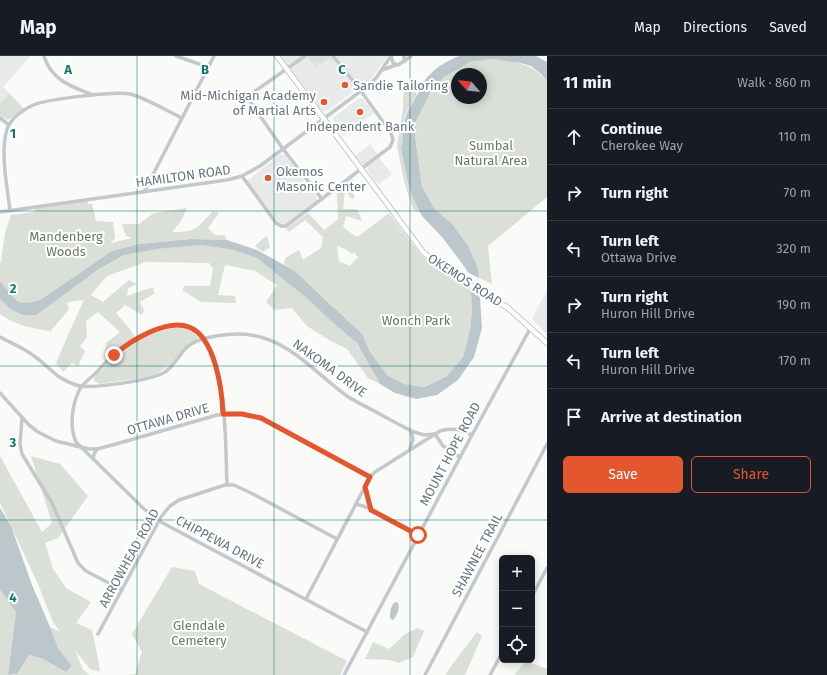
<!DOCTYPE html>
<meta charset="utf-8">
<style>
body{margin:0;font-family:"Fira Sans",sans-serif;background:#20242c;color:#f1f3f6}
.controls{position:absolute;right:12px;bottom:12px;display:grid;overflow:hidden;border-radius:6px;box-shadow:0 2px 10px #0003}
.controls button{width:36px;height:36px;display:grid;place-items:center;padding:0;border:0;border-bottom:1px solid #363941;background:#171b24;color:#f1f3f6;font:20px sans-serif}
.compass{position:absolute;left:451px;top:12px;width:36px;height:36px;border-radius:50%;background:#171b24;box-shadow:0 2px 10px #0003;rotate:298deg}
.stop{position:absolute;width:12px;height:12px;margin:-9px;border:3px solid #e4572e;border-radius:50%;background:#fff}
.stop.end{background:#e4572e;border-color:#fff;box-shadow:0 1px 4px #0008}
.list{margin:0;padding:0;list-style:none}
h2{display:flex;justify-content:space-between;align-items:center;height:52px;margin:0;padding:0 16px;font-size:17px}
h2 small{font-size:13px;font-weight:400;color:#9ea1a6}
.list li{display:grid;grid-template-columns:26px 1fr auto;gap:12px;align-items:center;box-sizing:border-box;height:56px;padding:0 16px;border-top:1px solid #363941}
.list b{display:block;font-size:15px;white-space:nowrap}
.list p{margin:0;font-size:13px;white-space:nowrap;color:#9ea1a6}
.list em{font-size:13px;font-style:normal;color:#9ea1a6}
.actions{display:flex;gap:8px;padding:12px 16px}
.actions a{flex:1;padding:9px 0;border:1px solid #e4572e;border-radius:6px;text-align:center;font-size:14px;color:#e4572e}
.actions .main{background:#e4572e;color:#fff}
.icon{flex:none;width:22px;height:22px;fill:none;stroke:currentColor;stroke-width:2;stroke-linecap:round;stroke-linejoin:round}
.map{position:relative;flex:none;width:547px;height:619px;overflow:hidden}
header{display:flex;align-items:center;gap:24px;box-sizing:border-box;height:56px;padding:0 20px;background:#171b24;border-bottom:1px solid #363941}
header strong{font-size:19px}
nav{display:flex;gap:22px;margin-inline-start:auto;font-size:14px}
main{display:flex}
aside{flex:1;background:#171b24}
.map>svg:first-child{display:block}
</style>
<header>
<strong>Map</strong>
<nav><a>Map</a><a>Directions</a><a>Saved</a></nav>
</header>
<main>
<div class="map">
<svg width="547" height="619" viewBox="0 0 547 619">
<rect width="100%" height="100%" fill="#fafaf8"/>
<g fill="#e8e9e9">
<polygon points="0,0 30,0 3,31 9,37 0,48"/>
<polygon points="281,0 388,0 370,24 328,54 324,55 320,53"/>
<polygon points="359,42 363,43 374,57 343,80 333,66 333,62"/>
<polygon points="370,88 378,99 365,108 362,108 355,100"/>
<polygon points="281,98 285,99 317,141 317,144 286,168 283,168 278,166 273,161 248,126 248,124"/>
<polygon points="379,102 392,118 378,129 367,114 368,110"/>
<polygon points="547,234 547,279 532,263"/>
</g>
<g fill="#dadfd7" fill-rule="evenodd">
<polygon points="309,0 330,0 334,6 333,7 329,2 320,8 318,6 315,8 317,11 316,12 308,1"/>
<path d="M491,3C514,5 530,6 547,25V141L488,190L492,228L478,221V212L468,190L453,169L434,152L422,131L415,80L416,65L422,52L430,37L444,21L470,6ZM457,18H481V42H457Z"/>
<path d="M414,32L417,40C411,48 404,59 403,69C402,77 404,84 401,92L408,127L413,142L420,156L413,153L404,125L397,90L403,52V41L405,34Z"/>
<polygon points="9,37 24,53 8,64 0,60 0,48"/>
<path d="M352,123L354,125L351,134L355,141L352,143L345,135L343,153H357L362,165L346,160L343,171L355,180H359L389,157L420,198L435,211L471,234L472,254L470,274L463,301L447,320L425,331L404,328L388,320L370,296L362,278L317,235L295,215L284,208L285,202L299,194L303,204L321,192L323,181L305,164L289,176L286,173L308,157L324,174L338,163L337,137ZM337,190L345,193L352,198L354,196L358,201L350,210L339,205Z"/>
<path d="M88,145V148H92L96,165L113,166L115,182L111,187L132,182L126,180L122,168H139L154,157L187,152L181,165L172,176C197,176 196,173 213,155L219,157L208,172L215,179H225L227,184L191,183L139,188L112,195L40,244L26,248L18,245L11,240L0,226V206H1L5,177L11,159L35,156V152Z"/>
<polygon points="267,179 270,191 263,196 255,190"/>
<path d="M202,189L233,194L257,202L278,218L308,243L333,267L357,287L380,328L368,322L347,293L329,284L307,270L292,252L274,254L266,246L277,229L255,215L225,209L218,239L235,240L236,247L201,246L182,234L185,230H210L213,213L209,207L146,206L107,220L91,239L103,246L129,224L137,228L128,232L127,240L153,231L154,238L140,246L144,254L142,259L125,249L116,257L130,273L135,282L110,300L105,297L106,287L120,276L98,256L86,265L87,281L80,290L85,295L78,310L72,307L63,316L56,307L67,281L84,244L67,246L69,253L51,275C33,273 15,269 0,258V243L10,253L22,259L124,199L158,193Z"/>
<path d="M180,271L191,274L198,281L197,283L186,290L171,308L158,317L146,321L100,328L94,325V321C119,297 144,275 180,271Z"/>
<polygon points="0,400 42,476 52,467 31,400 60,408 88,440 58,482 45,487 53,513 66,532 91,546 76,567 92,574 98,603 100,616 90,613 75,594 83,614 90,619 12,619 17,618 29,599 43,603 66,616 72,610 58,592 50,571 60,576 52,564 38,528 0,447"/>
<polygon points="172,511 195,515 199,528 347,605 340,619 128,619 135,618 142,596 132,578"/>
<polygon points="0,534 16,556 8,619 0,619"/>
<polygon points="417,572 424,575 413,601 399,607 389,604 365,603 373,586 389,593 404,579"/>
<polygon points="477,576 482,580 466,617 464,619 445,619 452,609"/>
<polygon points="526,605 547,613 547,619 514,619"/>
</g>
<g fill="#bbc7cb">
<path d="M459,0H536L547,6V25L541,18L531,10L521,7L491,3L470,6L444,21L430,37L416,65L415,80L422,131L434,152L453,169L468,190L478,212L482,272L474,301L458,324L437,339L416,343L395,337L380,328L357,287L333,267L308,243L257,202L233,194L202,189L158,193L124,199L96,215L36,259H22L10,253L0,243V226C17,242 13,252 40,244L112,195L139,188L191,183L227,184L257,194L295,215L362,278L370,296L388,320L404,328L425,331L447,320L463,301L470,274L472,254L470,220L464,210L442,181L422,160L413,142L408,127L401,92C404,84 402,75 404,67C407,53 416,43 422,30V28C434,12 441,8 459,0Z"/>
<polygon points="0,452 11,470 32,529 50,571 58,592 72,610 66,616 43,603 29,599 17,618 8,619 16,556 0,534"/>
<path d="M396,546L398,547C400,552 397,560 393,564L390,562C390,556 390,549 396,546Z"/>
</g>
<polygon fill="#fafaf8" points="464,214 480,223 481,240 469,232 468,221"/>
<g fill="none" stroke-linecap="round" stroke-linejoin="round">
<g stroke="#b5babe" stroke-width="6">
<polyline id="major" points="277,0 423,196 439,209 508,252 547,287"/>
</g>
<g stroke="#c3c8cc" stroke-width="3.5">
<path d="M44,0C51,24 72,31 93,39"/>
<polyline points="176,0 208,11"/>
<polyline points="305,0 251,38 249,44 283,93 322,143"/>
<polyline points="391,0 393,7 398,9 404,5 404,0"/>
<polyline points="403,6 411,0"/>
<polyline points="382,14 396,9"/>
<polyline points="0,62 9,69"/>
<polyline points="242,120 276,167 281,170 286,170 390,91 393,84 391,77 361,35 333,0"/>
<polyline points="144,136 214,0"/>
<path d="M10,154C7,129 0,97 7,73C11,62 23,54 33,49C48,43 115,35 130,38C146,42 167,55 182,62"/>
<polyline points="0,156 227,124 242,120 260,110 369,29 376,22 391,0"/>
<path d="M0,281C11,287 24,292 34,300C51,312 55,322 76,329C90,334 152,324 165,316C174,310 179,299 187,291C199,280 235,276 251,279C291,285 316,318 347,340C356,346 367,351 376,356C389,363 401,370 414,376L424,379L435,378L443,390L460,401"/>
<polyline points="0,337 29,369 38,376 56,385 89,393 97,393 116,388 217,359 242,358 261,362 370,421"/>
<polyline points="22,362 20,388 22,398 52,447 78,507 86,515 122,534"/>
<polyline points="410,393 413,383 411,375"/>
<polyline points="93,403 94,398 97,393"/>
<path d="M227,429C225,387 228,316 203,281C184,256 143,277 124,291C113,298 104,308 95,318C90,322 84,327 80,333C72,348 69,370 76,386L143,452L159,465L367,576"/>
<polyline points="365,431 371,453"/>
<polyline points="356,448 366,451 419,479"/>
<polyline points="532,540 547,512"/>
<path d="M306,543L370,421L375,416L440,375C452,371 461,374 472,379"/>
<polyline points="98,578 161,461 170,450 179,444 225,429 234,429 253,438 337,483"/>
<polyline points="344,619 472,379 531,271"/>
<polyline points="425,619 547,388"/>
<polyline points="490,619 502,597"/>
</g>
<use href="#major" stroke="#fff" stroke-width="4.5"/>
</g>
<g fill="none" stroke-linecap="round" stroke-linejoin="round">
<path stroke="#e4572e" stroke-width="5" d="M114,299C130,285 167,262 189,271C215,281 222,333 223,358H242L261,362L370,421L365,431L371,454L418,479"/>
</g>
<path fill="none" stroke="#0f766e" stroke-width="1" stroke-opacity="0.55" d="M137,0V619M274,0V619M410,0V619M0,155H547M0,310H547M0,464H547"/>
<g fill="#e4572e" stroke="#fff" stroke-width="1.5">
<circle cx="345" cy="29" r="4"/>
<circle cx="324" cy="46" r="4"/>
<circle cx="360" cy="56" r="4"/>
<circle cx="268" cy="122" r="4"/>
</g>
<g text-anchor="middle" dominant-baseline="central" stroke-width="4" stroke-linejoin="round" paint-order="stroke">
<g font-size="13" fill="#657683" stroke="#fff" text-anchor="start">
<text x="353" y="29">Sandie Tailoring</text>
<text x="316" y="39" text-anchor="end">Mid-Michigan Academy<tspan x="316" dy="15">of Martial Arts</tspan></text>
<text x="360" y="70" text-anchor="middle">Independent Bank</text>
<text x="276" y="115">Okemos<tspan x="276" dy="15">Masonic Center</tspan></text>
</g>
<g font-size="13" fill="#687a64" stroke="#fff">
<text x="491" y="89">Sumbal<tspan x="491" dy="15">Natural Area</tspan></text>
<text x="66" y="180">Mandenberg<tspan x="66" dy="15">Woods</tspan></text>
<text x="416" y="264">Wonch Park</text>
<text x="199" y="569">Glendale<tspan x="199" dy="15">Cemetery</tspan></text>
</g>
<g font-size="13" fill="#657683" stroke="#fff">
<text transform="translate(183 120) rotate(-8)">HAMILTON ROAD</text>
<text transform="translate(465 224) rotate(33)">OKEMOS ROAD</text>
<text transform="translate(330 312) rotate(36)">NAKOMA DRIVE</text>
<text transform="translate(168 363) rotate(-16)">OTTAWA DRIVE</text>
<text transform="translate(450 398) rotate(-62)">MOUNT HOPE ROAD</text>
<text transform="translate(220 486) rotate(28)">CHIPPEWA DRIVE</text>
<text transform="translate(477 499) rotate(-62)">SHAWNEE TRAIL</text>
<text transform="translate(129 502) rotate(-61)">ARROWHEAD ROAD</text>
</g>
</g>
<g font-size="13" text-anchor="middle" font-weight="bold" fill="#0f766e" stroke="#fff" stroke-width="4" stroke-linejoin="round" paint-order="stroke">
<text x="68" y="18">A</text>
<text x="205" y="18">B</text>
<text x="342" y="18">C</text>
<text x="13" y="82">1</text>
<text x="13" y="237">2</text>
<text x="13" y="391">3</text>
<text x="13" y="546">4</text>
</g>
</svg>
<div class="controls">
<button>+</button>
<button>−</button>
<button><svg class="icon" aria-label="locate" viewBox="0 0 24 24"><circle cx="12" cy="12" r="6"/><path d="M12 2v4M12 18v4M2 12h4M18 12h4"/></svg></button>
</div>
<svg class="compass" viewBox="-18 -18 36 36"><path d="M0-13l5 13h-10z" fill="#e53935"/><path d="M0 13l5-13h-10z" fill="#9ea1a6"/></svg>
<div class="stop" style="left:418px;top:479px"></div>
<div class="stop end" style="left:114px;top:299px"></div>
</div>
<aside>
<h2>11 min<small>Walk · 860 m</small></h2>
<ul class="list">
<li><svg class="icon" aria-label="ahead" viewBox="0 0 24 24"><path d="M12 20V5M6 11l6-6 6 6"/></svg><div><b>Continue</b><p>Cherokee Way</p></div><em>110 m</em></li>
<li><svg class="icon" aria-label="right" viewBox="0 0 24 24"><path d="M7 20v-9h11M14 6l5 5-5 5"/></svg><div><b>Turn right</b></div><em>70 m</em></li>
<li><svg class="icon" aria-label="left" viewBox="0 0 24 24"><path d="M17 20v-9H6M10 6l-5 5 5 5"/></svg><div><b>Turn left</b><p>Ottawa Drive</p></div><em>320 m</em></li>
<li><svg class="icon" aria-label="right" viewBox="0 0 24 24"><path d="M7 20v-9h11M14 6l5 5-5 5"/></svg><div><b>Turn right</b><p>Huron Hill Drive</p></div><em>190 m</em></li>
<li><svg class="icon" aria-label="left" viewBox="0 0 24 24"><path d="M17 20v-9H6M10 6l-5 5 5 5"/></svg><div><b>Turn left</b><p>Huron Hill Drive</p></div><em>170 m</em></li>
<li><svg class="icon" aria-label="arrive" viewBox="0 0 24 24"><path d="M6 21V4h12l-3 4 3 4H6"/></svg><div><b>Arrive at destination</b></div></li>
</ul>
<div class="actions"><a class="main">Save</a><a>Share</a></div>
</aside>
</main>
